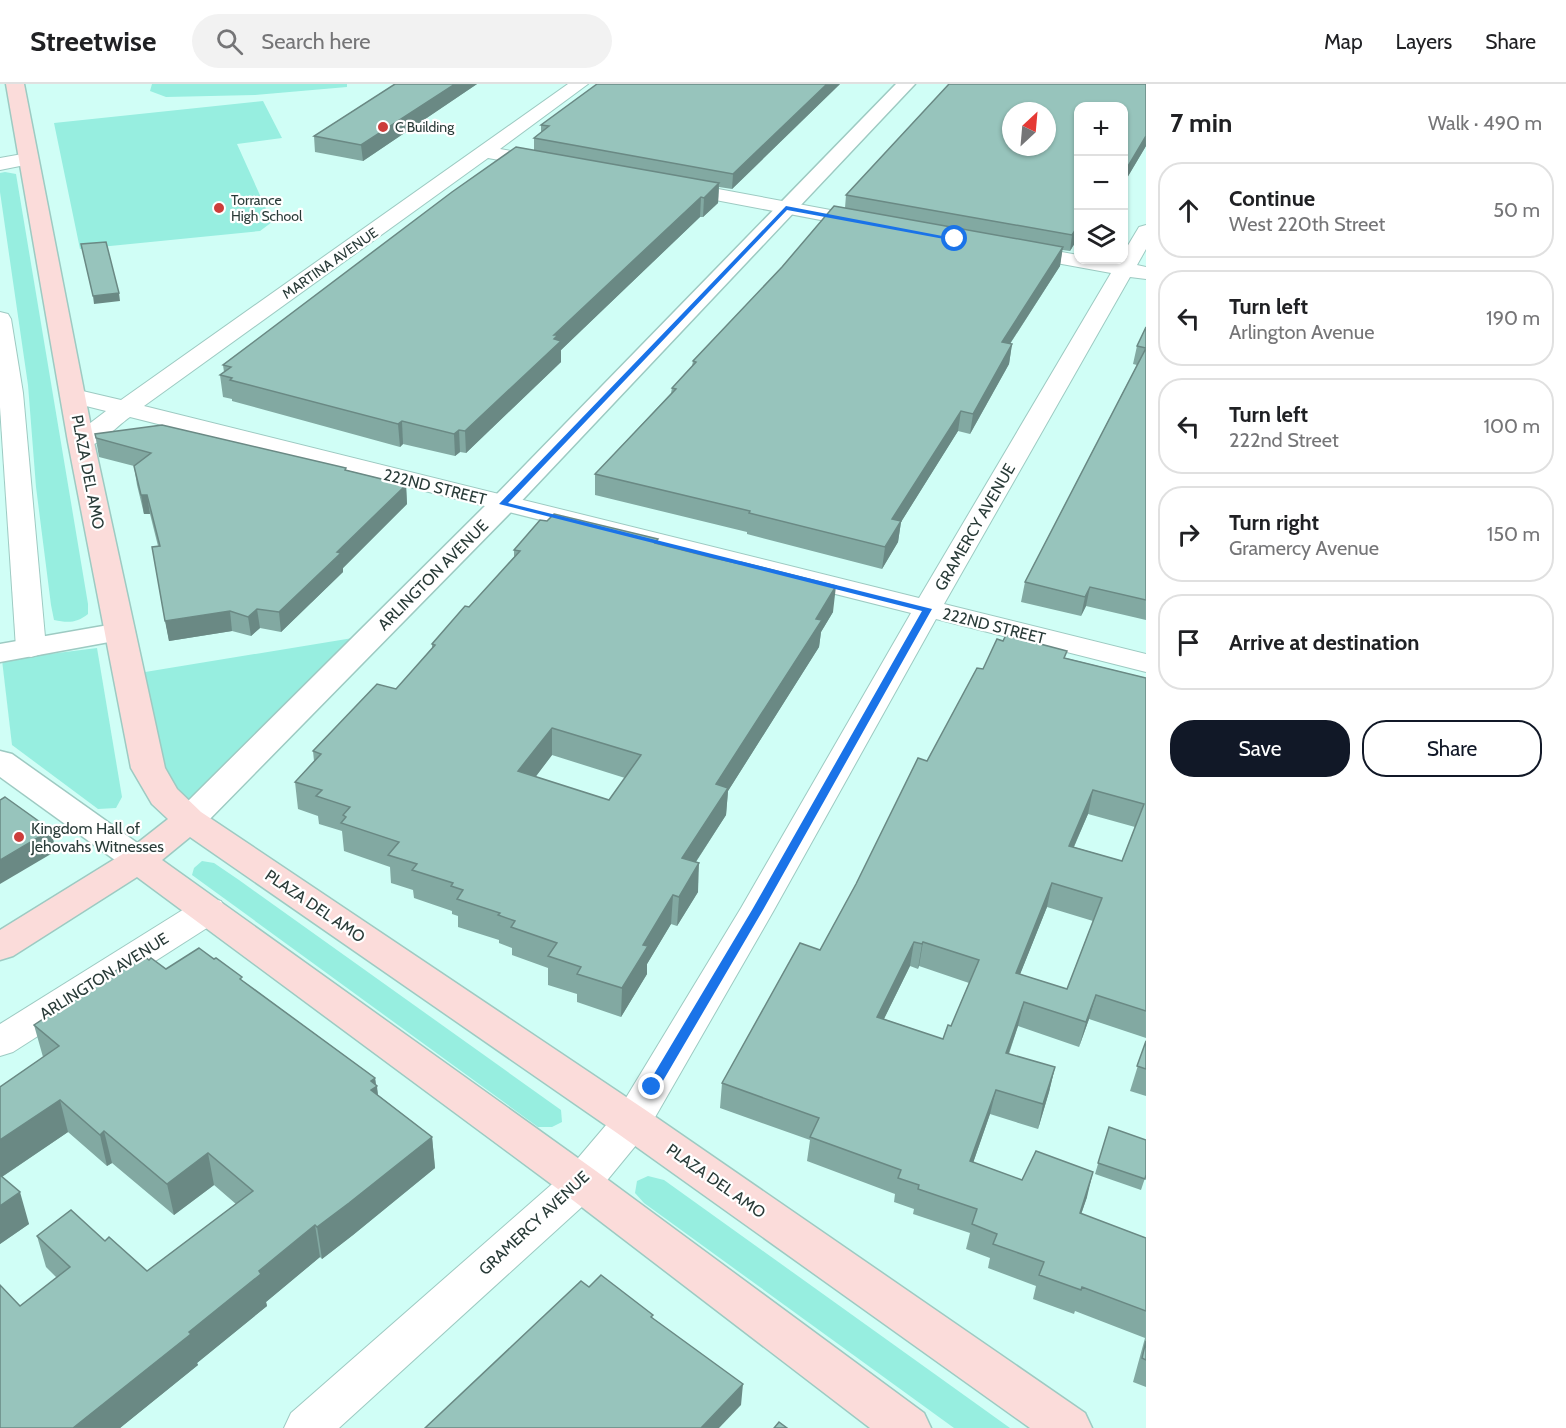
<!DOCTYPE html>
<meta charset="utf-8">
<style>
body{margin:0;font-family:Cabin,sans-serif;background:#f2f2f2;color:#202124}
.controls{position:absolute;right:18px;top:18px;display:grid;overflow:hidden;border-radius:12px;box-shadow:0 2px 4px #0004}
.controls button{width:54px;height:54px;display:grid;place-items:center;padding:0;border:0;border-bottom:2px solid #e0e0e0;background:#fff;color:#202124;font:30px sans-serif}
.compass{position:absolute;left:1002px;top:18px;width:54px;height:54px;border-radius:50%;background:#fff;box-shadow:0 2px 4px #0004;rotate:26deg}
.stop{position:absolute;width:18px;height:18px;margin:-14px;border:4px solid #1a73e8;border-radius:50%;background:#fff}
.stop.end{background:#1a73e8;border-color:#fff;box-shadow:0 2px 6px #0008}
.list{margin:0;padding:0;list-style:none}
h2{display:flex;justify-content:space-between;align-items:center;height:78px;margin:0;padding:0 24px;font-size:26px}
h2 small{font-size:20px;font-weight:400;color:#757577}
.list li{display:grid;grid-template-columns:39px 1fr auto;gap:18px;align-items:center;box-sizing:border-box;height:96px;margin:0 12px 12px;padding:0 12px;border:2px solid #e0e0e0;border-radius:24px}
.list b{display:block;font-size:22px;white-space:nowrap}
.list p{margin:0;font-size:20px;white-space:nowrap;color:#757577}
.list em{font-size:20px;font-style:normal;color:#757577}
.actions{display:flex;gap:12px;padding:18px 24px}
.actions a{flex:1;padding:14px 0;border:2px solid #111827;border-radius:24px;text-align:center;font-size:21px;color:#111827}
.actions .main{background:#111827;color:#fff}
.icon{flex:none;width:33px;height:33px;fill:none;stroke:currentColor;stroke-width:2;stroke-linecap:round;stroke-linejoin:round}
.map{position:relative;flex:none;width:1146px;height:1344px;overflow:hidden}
header{display:flex;align-items:center;gap:36px;box-sizing:border-box;height:84px;padding:0 30px;background:#fff;border-bottom:2px solid #e0e0e0}
header strong{font-size:28px}
nav{display:flex;gap:33px;margin-inline-start:auto;font-size:21px}
.search{width:420px;height:54px;background:#f2f2f2;display:flex;align-items:center;gap:15px;box-sizing:border-box;padding:0 21px;border-radius:33px;color:#757577;font-size:22px}
main{display:flex}
aside{flex:1;background:#fff}
.map>svg:first-child{display:block}
</style>
<header>
<strong>Streetwise</strong>
<div class="search"><svg class="icon" aria-label="search" viewBox="0 0 24 24"><circle cx="10" cy="10" r="6"/><path d="M15 15l6 6"/></svg>Search here</div>
<nav><a>Map</a><a>Layers</a><a>Share</a></nav>
</header>
<main>
<div class="map">
<svg width="1146" height="1344" viewBox="0 0 1146 1344">
<rect width="100%" height="100%" fill="#d0fef6"/>
<g fill="#97eee0">
<polygon points="152,0 347,0 347,3 255,11 166,13 150,7"/>
<polygon points="263,17 282,54 237,60 272,138 260,147 80,165 54,39"/>
<path d="M5,88L16,90L88,520V530C77,539 68,539 54,536L51,521L36,403L28,301L0,108V89Z"/>
<polygon points="365,552 188,730 167,708 133,590"/>
<polygon points="97,564 122,713 116,724 98,725 12,661 2,576"/>
<polygon points="202,777 214,779 239,796 561,1026 562,1038 552,1043 538,1043 192,791 194,784"/>
<polygon points="648,1092 664,1096 1010,1344 954,1344 644,1119 635,1109 637,1097"/>
</g>
<g fill="none" stroke-linecap="round" stroke-linejoin="round">
<g stroke="#9dcac2" stroke-width="2">
<g id="minor">
<path d="M568,0H588L500,65L554,75L557,79L554,83L547,85L488,74L144,322L919,514L1111,189L1018,172L1011,170L1008,166L1011,162L1018,160L1078,171V176L1118,178L1124,176V168L1139,143L1146,141V165L1137,181L1146,183V195L1130,193L944,520L1146,570V588L936,535L774,826L646,1049L595,1111L339,1344H284L291,1329L567,1087L618,1027L741,824L911,529L130,333C113,345 94,369 72,363L69,358L72,353L106,327L66,317L62,312L66,307L74,305L121,316Z"/>
<polygon points="28,69 35,71 38,75 35,79 0,86 0,74"/>
<polygon points="675,97 868,133 875,135 878,139 875,143 868,145 668,107 665,103 668,99"/>
<polygon points="0,228 8,230 11,235 23,309 46,564 41,570 31,573 21,570 16,564 0,323"/>
<polygon points="209,814 221,817 226,826 221,835 13,968 0,972 0,940 197,817"/>
</g>
</g>
<g stroke="#9dcac2" stroke-width="3">
<g id="tertiary">
<polygon points="896,0 915,0 513,426 201,744 189,747 177,744 172,736 177,728 493,414"/>
<polygon points="120,539 131,542 135,548 131,554 0,578 0,560"/>
<polygon points="0,667 12,670 150,768 156,776 150,784 138,788 126,784 0,693"/>
</g>
</g>
<g stroke="#9dcac2" stroke-width="3">
<polygon id="secondary" points="6,0 24,0 94,358 165,684 177,705 201,728 647,1027 1085,1329 1092,1344 1030,1344 617,1049 190,753 162,776 596,1087 924,1329 931,1344 870,1344 566,1111 137,793 13,872 0,876 0,846 126,768 168,735 152,720 131,684 68,358"/>
</g>
<use href="#minor" fill="#fff" fill-rule="evenodd"/>
<use href="#tertiary" fill="#fff" fill-rule="evenodd"/>
<use href="#secondary" fill="#fbdcda" fill-rule="evenodd"/>
</g>
<g fill="#82a9a2" fill-rule="evenodd">
<polygon points="395,0 477,0 363,77 315,68 314,52"/>
<polygon points="840,0 732,105 719,103 718,119 703,133 700,133 561,266 561,278 466,369 460,368 455,372 403,360 400,363 232,317 232,315 223,313 220,291 224,288 223,281 534,66 534,54 541,48 541,41"/>
<path d="M949,0H1146V62L1124,99V22H1078V154L1070,167L1062,166L1060,182L1010,260H1012L1009,280L970,350L958,347L901,438L898,458L882,485L747,450V448L595,411V390L671,309L672,304L692,282L693,277L782,183L834,122L845,124L846,111ZM1011,27H1047V63H1011Z"/>
<polygon points="1146,243 1146,536 1086,522 1081,532 1021,518 1025,498 1137,281 1133,280 1137,262"/>
<polygon points="95,350 346,384 346,386 406,401 407,420 343,484 343,488 281,548 260,544 251,552 232,547 169,557 152,463 158,462 150,430 144,430 137,401 134,382 99,373"/>
<path d="M658,460L833,528L821,548L819,563L728,707L726,731L696,778L698,808L677,842L671,840L647,880V890L621,933L577,918V910L548,901V884L512,871V864L499,859V856L458,843V832L452,830V827L414,814L413,806L391,799L390,783L344,767L342,747L319,740L318,732L298,725L295,698L314,677L313,667L396,605L432,564V560L469,523L514,473V466ZM552,671L625,694L609,716L535,693Z"/>
<path d="M1066,574L1146,594V954L1089,935L1079,963L1018,942L1009,970L1055,983L1049,1008L1038,1045L990,1030L973,1079L1022,1096L1087,1113L1081,1130L1146,1154V1303L1133,1298L1145,1254L1075,1227L1074,1230L1033,1215L1036,1202L988,1184L990,1174L966,1165L970,1149L913,1130L914,1125L894,1118L895,1110L807,1077L810,1056L720,1024L722,999L820,866L927,677L983,585ZM1088,730L1135,743L1122,777L1074,763ZM1047,823L1093,837L1067,905L1020,890ZM910,882L918,885L919,882L969,899L951,942L943,955L884,935Z"/>
<polygon points="149,876 166,885 243,897 375,994 378,1011 432,1053 435,1084 353,1151 322,1175 320,1173 266,1218 267,1222 197,1279 198,1281 120,1344 0,1344 20,1222 57,1194 46,1183 37,1152 105,1157 147,1187 236,1120 214,1101 174,1131 112,1079 107,1082 68,1048 2,1093 29,1140 0,1160 0,1003 43,973 34,941"/>
<polygon points="1146,956 1146,1012 1130,1007"/>
<polygon points="1109,1043 1146,1091 1141,1106 1095,1090"/>
</g>
<g fill="#6a8984">
<polygon points="455,0 477,0 363,77 361,61"/>
<polygon points="827,0 840,0 732,105 733,90"/>
<polygon points="1146,52 1146,62 1124,99 1124,89"/>
<polygon points="719,99 718,119 703,133 704,114"/>
<polygon points="701,113 700,133 561,266 561,278 466,369 465,347 554,251"/>
<polygon points="1078,142 1078,154 1070,167 1072,151"/>
<polygon points="1063,163 1060,182 998,278 1002,258"/>
<polygon points="119,209 120,217 94,220 93,212"/>
<polygon points="1012,260 1009,280 970,350 973,330"/>
<polygon points="961,327 958,347 901,438 898,458 882,485 885,463 892,435"/>
<polygon points="402,337 403,360 400,363 398,340"/>
<polygon points="459,346 460,368 455,372 454,350"/>
<polygon points="406,401 407,420 343,484 343,488 281,548 279,528 337,468"/>
<polygon points="141,411 147,411 150,430 144,430"/>
<polygon points="836,502 833,528 821,548 819,563 728,707 726,731 680,802 682,774 716,700"/>
<polygon points="1090,503 1086,522 1081,532 1085,513"/>
<polygon points="257,525 260,544 251,552 248,533"/>
<polygon points="230,527 232,547 169,557 165,537"/>
<polygon points="552,644 552,671 519,715 518,687"/>
<polygon points="1093,706 1088,730 1064,785 1069,762"/>
<polygon points="51,746 56,767 0,800 0,776"/>
<polygon points="699,779 698,808 677,842 679,813"/>
<polygon points="1052,799 1047,823 1011,913 1016,889"/>
<polygon points="673,811 671,840 647,880 647,890 621,933 622,904 643,861"/>
<polygon points="914,858 910,882 873,957 877,933"/>
<polygon points="923,858 919,882 918,885 922,860"/>
<polygon points="1096,911 1089,935 1079,963 1086,938"/>
<polygon points="1024,918 1018,942 1000,994 1006,969"/>
<polygon points="1055,983 1049,1008 1038,1045 1043,1020"/>
<polygon points="375,994 376,1003 377,1002 380,1033 375,1038 371,997"/>
<polygon points="996,1006 990,1030 965,1102 970,1077"/>
<polygon points="60,1016 68,1048 0,1094 0,1056"/>
<polygon points="104,1047 112,1079 107,1082 100,1051"/>
<polygon points="432,1053 435,1084 353,1151 322,1175 317,1143"/>
<polygon points="208,1069 214,1101 174,1131 167,1100"/>
<polygon points="1093,1088 1087,1113 1073,1154 1080,1129"/>
<polygon points="20,1108 29,1140 0,1160 0,1122"/>
<polygon points="315,1141 320,1173 266,1218 267,1222 197,1279 198,1281 120,1344 73,1344 189,1248 259,1187"/>
<polygon points="743,1300 741,1321 719,1344 701,1344"/>
</g>
<g fill="#97c4bc" stroke="#6a8984" stroke-width="1.5" fill-rule="evenodd">
<polygon points="395,0 455,0 361,61 314,52"/>
<polygon points="597,0 827,0 733,90 534,54 549,42 541,41"/>
<path d="M949,0H1146V52L1124,89V22H1078V142L1072,151L846,111ZM1011,27H1047V63H1011Z"/>
<polygon points="516,63 719,99 704,114 701,113 554,251 558,251 554,255 561,257 465,347 459,346 454,350 402,337 398,340 230,296 232,294 220,291 231,283 223,281 452,108"/>
<polygon points="834,122 1063,163 1002,258 1012,260 973,330 961,327 892,435 901,437 885,463 749,429 750,427 595,390 676,305 672,304 696,278 693,277 782,183"/>
<polygon points="106,158 119,209 93,212 81,160"/>
<polygon points="1146,243 1146,516 1090,503 1085,513 1025,498 1146,264 1137,262"/>
<polygon points="162,341 346,384 345,386 406,401 337,468 341,469 279,528 257,525 248,533 230,527 165,537 152,463 160,462 147,411 141,411 134,382 151,369 96,354 95,350"/>
<path d="M554,430L658,455L655,459L714,474L740,480L741,478L836,502L816,535L822,536L716,700L728,704L682,774L699,779L679,813L673,811L643,861L648,862L622,904L577,890L581,883L548,872L557,859L511,843L515,837L498,831L500,829L457,815L463,806L451,802L453,799L412,786L417,780L388,771L399,758L341,739L346,733L343,731L350,723L316,712L322,706L295,698L321,670L313,667L377,600L396,605L435,561L432,560L465,522L469,523L520,467L514,466L540,436L547,437ZM552,644L641,671L609,716L518,687Z"/>
<path d="M1006,551L1067,567L1064,574L1146,594V927L1096,911L1086,938L1024,918L1006,969L1055,983L1043,1020L996,1006L970,1077L1022,1096L1036,1067L1093,1088L1080,1129L1146,1154V1227L1082,1203L1081,1206L1039,1191L1044,1178L993,1160L997,1150L972,1140L977,1125L918,1105L919,1101L898,1094L901,1086L810,1053L819,1034L722,999L800,859L820,866L856,800L918,674L927,677L977,584L983,585L997,555L1003,557ZM1093,706L1144,720L1122,777L1069,762ZM1052,799L1102,814L1067,905L1016,889ZM914,858L922,860L923,858L979,876L951,942L948,941L943,955L877,933Z"/>
<polygon points="5,713 51,746 0,776 0,716"/>
<polygon points="199,864 214,875 216,874 242,893 240,895 375,994 371,997 377,1002 371,1006 432,1053 349,1119 317,1143 315,1141 259,1187 261,1190 189,1248 191,1250 73,1344 0,1344 0,1201 20,1222 70,1183 37,1152 71,1126 105,1157 109,1153 147,1187 253,1107 208,1069 167,1100 104,1047 100,1051 60,1016 0,1056 0,1003 59,962 34,941 141,870 149,876 151,874 166,885"/>
<polygon points="1146,957 1146,985 1137,982"/>
<polygon points="1109,1043 1146,1056 1146,1091 1145,1095 1098,1079"/>
<polygon points="0,1091 20,1108 0,1122"/>
<polygon points="601,1191 653,1231 651,1233 743,1300 701,1344 425,1344 581,1197 589,1203"/>
<polygon points="1146,1257 1146,1276 1142,1274"/>
<polygon points="779,1338 787,1344 774,1344"/>
</g>
<polygon fill="#1a73e8" points="786,122 958,155 955,157 787,126 508,419 932,525 763,826 657,1007 648,1007 648,1000 752,826 922,527 499,420"/>
<g fill="#cc3d3b" stroke="#fff" stroke-width="2">
<circle cx="383" cy="43" r="6"/>
<circle cx="219" cy="124" r="6"/>
<circle cx="19" cy="753" r="6"/>
</g>
<g text-anchor="middle" dominant-baseline="central" stroke-width="4.5" stroke-linejoin="round" paint-order="stroke">
<g font-size="14" fill="#293b38" stroke="#fff" text-anchor="start">
<text x="395" y="43">C Building</text>
<text x="231" y="116">Torrance<tspan x="231" dy="16">High School</tspan></text>
</g>
<g font-size="14" fill="#293b38" stroke="#fff">
<text transform="translate(330 179) rotate(-35)">MARTINA AVENUE</text>
</g>
<g font-size="16" fill="#293b38" stroke="#fff">
<text transform="translate(88 388) rotate(79)">PLAZA DEL AMO</text>
<text transform="translate(435 403) rotate(14)">222ND STREET</text>
<text transform="translate(975 443) rotate(-60)">GRAMERCY AVENUE</text>
<text transform="translate(433 491) rotate(-45)">ARLINGTON AVENUE</text>
<text transform="translate(994 542) rotate(14)">222ND STREET</text>
<text transform="translate(315 822) rotate(34)">PLAZA DEL AMO</text>
<text transform="translate(104 892) rotate(-32)">ARLINGTON AVENUE</text>
<text transform="translate(716 1097) rotate(35)">PLAZA DEL AMO</text>
<text transform="translate(534 1139) rotate(-43)">GRAMERCY AVENUE</text>
</g>
<g font-size="16" fill="#293b38" stroke="#fff" text-anchor="start">
<text x="31" y="744">Kingdom Hall of<tspan x="31" dy="18">Jehovahs Witnesses</tspan></text>
</g>
</g>
</svg>
<div class="controls">
<button>+</button>
<button>−</button>
<button><svg class="icon" aria-label="layers" viewBox="0 0 24 24"><path d="M12 4l9 5-9 5-9-5zM3 14l9 5 9-5"/></svg></button>
</div>
<svg class="compass" viewBox="-18 -18 36 36"><path d="M0-13l5 13h-10z" fill="#e53935"/><path d="M0 13l5-13h-10z" fill="#757577"/></svg>
<div class="stop" style="left:955px;top:155px"></div>
<div class="stop end" style="left:652px;top:1003px"></div>
</div>
<aside>
<h2>7 min<small>Walk · 490 m</small></h2>
<ul class="list">
<li><svg class="icon" aria-label="ahead" viewBox="0 0 24 24"><path d="M12 20V5M6 11l6-6 6 6"/></svg><div><b>Continue</b><p>West 220th Street</p></div><em>50 m</em></li>
<li><svg class="icon" aria-label="left" viewBox="0 0 24 24"><path d="M17 20v-9H6M10 6l-5 5 5 5"/></svg><div><b>Turn left</b><p>Arlington Avenue</p></div><em>190 m</em></li>
<li><svg class="icon" aria-label="left" viewBox="0 0 24 24"><path d="M17 20v-9H6M10 6l-5 5 5 5"/></svg><div><b>Turn left</b><p>222nd Street</p></div><em>100 m</em></li>
<li><svg class="icon" aria-label="right" viewBox="0 0 24 24"><path d="M7 20v-9h11M14 6l5 5-5 5"/></svg><div><b>Turn right</b><p>Gramercy Avenue</p></div><em>150 m</em></li>
<li><svg class="icon" aria-label="arrive" viewBox="0 0 24 24"><path d="M6 21V4h12l-3 4 3 4H6"/></svg><div><b>Arrive at destination</b></div></li>
</ul>
<div class="actions"><a class="main">Save</a><a>Share</a></div>
</aside>
</main>
